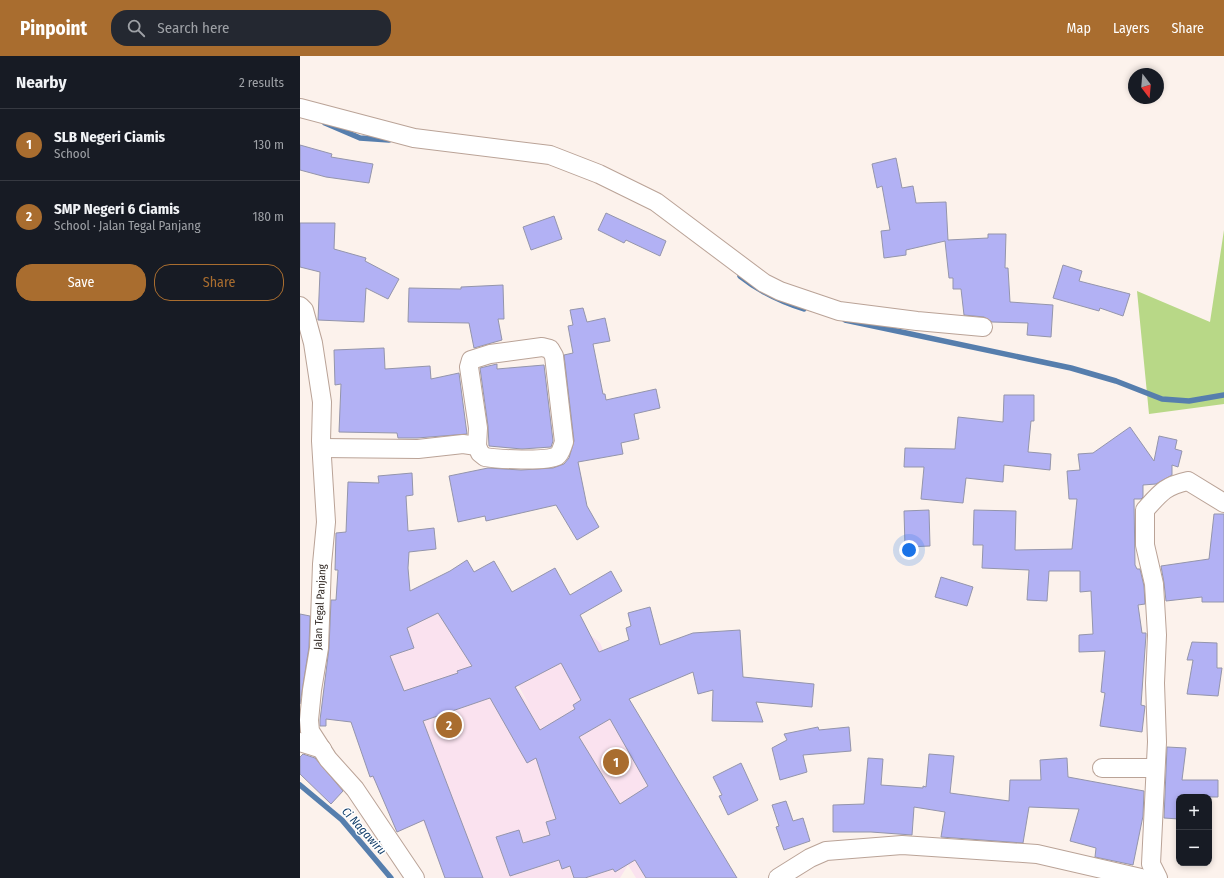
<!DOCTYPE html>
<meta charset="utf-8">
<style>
body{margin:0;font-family:"Fira Sans Condensed",sans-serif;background:#242831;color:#f1f3f6}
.controls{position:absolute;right:12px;bottom:12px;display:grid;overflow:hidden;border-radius:8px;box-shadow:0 2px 6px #0003}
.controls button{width:36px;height:36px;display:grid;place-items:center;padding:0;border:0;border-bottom:1px solid #363941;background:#171b24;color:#f1f3f6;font:20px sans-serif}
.compass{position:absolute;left:828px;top:12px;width:36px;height:36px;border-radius:50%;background:#171b24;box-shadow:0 2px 6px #0003;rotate:164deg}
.you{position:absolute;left:609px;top:494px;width:14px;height:14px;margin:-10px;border:3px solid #fff;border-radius:50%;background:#1a73e8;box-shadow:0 0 0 6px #1a73e833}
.badge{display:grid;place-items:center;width:26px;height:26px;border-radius:50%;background:#a96d2f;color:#fff;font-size:13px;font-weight:700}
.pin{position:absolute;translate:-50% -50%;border:2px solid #fff;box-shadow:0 1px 4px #0006}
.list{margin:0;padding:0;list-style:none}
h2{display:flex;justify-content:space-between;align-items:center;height:52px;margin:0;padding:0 16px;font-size:17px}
h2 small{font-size:13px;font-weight:400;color:#9ea1a6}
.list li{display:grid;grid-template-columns:26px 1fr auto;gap:12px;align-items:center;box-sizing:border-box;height:72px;padding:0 16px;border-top:1px solid #363941}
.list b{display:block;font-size:15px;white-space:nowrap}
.list p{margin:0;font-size:13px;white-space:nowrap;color:#9ea1a6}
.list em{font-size:13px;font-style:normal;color:#9ea1a6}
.actions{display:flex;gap:8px;padding:12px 16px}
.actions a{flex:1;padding:9px 0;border:1px solid #a96d2f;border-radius:16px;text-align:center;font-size:14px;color:#a96d2f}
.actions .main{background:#a96d2f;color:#fff}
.icon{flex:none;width:22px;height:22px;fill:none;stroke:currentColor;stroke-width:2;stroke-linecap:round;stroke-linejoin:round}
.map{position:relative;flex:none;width:924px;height:822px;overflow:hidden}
header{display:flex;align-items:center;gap:24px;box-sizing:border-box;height:56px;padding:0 20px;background:#a96d2f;color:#fff}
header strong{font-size:19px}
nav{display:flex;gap:22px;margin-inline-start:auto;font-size:14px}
.search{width:280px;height:36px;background:#242831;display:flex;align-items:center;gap:10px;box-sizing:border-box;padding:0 14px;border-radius:16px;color:#9ea1a6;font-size:15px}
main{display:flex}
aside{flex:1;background:#171b24}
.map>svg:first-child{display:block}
</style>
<header>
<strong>Pinpoint</strong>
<div class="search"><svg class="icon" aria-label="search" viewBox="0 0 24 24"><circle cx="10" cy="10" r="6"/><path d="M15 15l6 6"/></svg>Search here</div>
<nav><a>Map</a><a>Layers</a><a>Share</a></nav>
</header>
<main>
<aside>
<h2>Nearby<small>2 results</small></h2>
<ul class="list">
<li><span class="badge">1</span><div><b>SLB Negeri Ciamis</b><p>School</p></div><em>130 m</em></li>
<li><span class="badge">2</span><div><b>SMP Negeri 6 Ciamis</b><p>School · Jalan Tegal Panjang</p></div><em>180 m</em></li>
</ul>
<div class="actions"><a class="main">Save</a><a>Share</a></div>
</aside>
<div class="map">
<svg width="924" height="822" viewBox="0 0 924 822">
<rect width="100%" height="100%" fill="#fcf2ec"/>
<polygon fill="#fae2ef" points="149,516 208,618 230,651 187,572 287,576 300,587 317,624 437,822 336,822 328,809 320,822 145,822 123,765 97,776 75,725 70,721 53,671 107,536"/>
<polygon fill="#b8d887" points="924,174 924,348 849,358 837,235 910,266"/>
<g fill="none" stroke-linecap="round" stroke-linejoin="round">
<g stroke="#567ead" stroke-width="5.5">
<polyline points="25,67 60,82 89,84"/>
<path d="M440,220C460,236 479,245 504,253"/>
<polyline points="545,264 771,312 816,325 862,343 889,345 924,339"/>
<polyline points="0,729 42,764 91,822"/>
</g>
</g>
<g fill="#b2b1f4" stroke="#9495ab" fill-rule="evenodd">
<polygon points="0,89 32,98 31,101 73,108 69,127 26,121 0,114"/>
<polygon points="596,102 602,132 613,130 616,147 646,146 648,184 688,182 688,178 706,178 705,212 708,212 710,246 753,249 751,281 727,279 728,267 692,266 684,261 664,259 661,233 653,233 653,222 649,222 645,185 606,194 606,199 584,202 581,175 590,174 582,130 577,132 572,108"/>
<polygon points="306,157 366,185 360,200 326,184 324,187 298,174"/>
<polygon points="254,160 262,183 231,194 223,171"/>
<polygon points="0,167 35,167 34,193 66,202 65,205 99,223 88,243 66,232 64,266 18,264 20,216 0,211"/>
<polygon points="763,209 782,215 779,225 830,238 823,260 800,252 799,255 753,242"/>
<polygon points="203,229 204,263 198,263 202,284 174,292 169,267 108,266 109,232 161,233 161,231"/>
<polygon points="283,252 287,266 305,262 310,285 293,288 303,338 305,338 306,344 356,333 360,352 334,358 339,383 321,387 323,398 278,406 287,450 299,471 277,484 256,449 186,465 185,460 158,466 149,420 188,412 221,414 253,412 264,408 269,402 274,385 264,299 273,297 268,270 273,269 270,254"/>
<polygon points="84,292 85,313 130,310 131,323 159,317 167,378 117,382 98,382 97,377 39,376 41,328 35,329 34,294"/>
<polygon points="197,308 197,313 244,309 253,385 251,391 222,393 189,390 188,370 180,312"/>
<polygon points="704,339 734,339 734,365 731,365 728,396 751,398 750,414 704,409 703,426 666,422 663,447 621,443 624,411 604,411 605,392 655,393 658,361 703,366"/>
<polygon points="830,371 854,405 859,380 877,384 875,393 882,395 878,411 872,409 872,419 856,428 843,429 843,441 841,443 834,443 835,509 837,513 840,513 844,530 845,548 838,549 842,577 846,577 846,579 841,649 845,650 842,676 800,670 805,637 801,636 805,595 779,596 779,579 793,578 791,535 780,536 780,515 749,515 747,545 727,544 729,514 682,512 683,489 673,489 674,454 716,455 715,494 772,493 777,443 769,443 767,415 780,414 778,398 793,397"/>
<path d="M112,417L113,439L106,440L108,475L134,472L136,493L109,496L108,512L110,535L150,515L167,504L174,516L194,505L212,536L255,512L270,539L311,515L322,535L280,559L299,596L329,584L326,572L331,570L328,557L350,551L360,589L393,577L440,574L443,621L514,628L512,651L456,646L463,666L412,665L413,634L398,638L393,616L329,643L437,822H346L335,804L315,816L313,813L285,822H274L270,810L262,813L259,804L210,820L196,781L219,774L223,787L250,779L246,766L256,763L236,702L227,707L190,642L123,665L183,822H145L124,764L97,776L73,720L70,721L51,666L26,663V670H20V664L29,592L31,544H36L38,514H35L36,477L46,476L48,426L79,427L78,420ZM138,557L172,610L157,615L158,617L104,635L90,600L114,592L107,572ZM261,607L281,644L273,649L275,653L240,674L215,631ZM310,663L348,730L320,748L279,681Z"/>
<polygon points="629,454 630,490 605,491 604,455"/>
<polygon points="914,458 924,458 924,546 902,546 902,541 866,545 864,527 861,510 909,503"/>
<polygon points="641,521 673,531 667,550 635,541"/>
<polygon points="0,558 10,560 9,591 0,648"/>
<polygon points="892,586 917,587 917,612 922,612 918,640 887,638 893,604 887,604"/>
<polygon points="518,671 519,674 549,671 551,695 503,699 507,716 480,724 472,692 487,684 484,678"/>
<polygon points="867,691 886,692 882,724 918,724 918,741 879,741 879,763 864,762"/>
<polygon points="3,698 15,702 43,735 31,748 0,718 0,701"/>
<polygon points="629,698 654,700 650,737 709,745 710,724 741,724 740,704 767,702 768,721 844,735 843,760 833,809 795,801 796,792 770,785 779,753 729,751 723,787 641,781 645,756 614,751 612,779 571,776 533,776 533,749 564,748 568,702 583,703 581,729 623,732 623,730 626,731"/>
<polygon points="441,707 458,744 428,759 419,740 422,739 413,721"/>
<polygon points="486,745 493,765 503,762 510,785 484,794 476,771 479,770 472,749"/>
</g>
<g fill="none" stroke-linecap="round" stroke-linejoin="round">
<g stroke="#baa397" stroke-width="20">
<g id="street">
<polyline points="0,52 114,82 250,99 299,118 356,146 464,227 480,235 539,255 617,265 683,271"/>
<polyline points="0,250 4,254 13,287 22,346 21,385 26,466 22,508 19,592 12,634 9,664 10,675 28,703 55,733 115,822"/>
<path d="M242,291L250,293L254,300L264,386C262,391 261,397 257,400C246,406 197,403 185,401L180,397L177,390L178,372L169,311L171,304L190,298Z"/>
<polyline points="22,392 118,393 163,388 177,390"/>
<polyline points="0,686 22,693"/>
<polyline points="802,712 855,712"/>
<polyline points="478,822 510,802 526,795 602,789 737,798 841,822"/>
<path d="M858,822L851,808L857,686L855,627L857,579L854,528L845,489V454C861,436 865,430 888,425L924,447"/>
</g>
</g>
<use href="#street" stroke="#fff" stroke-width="18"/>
</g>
<g text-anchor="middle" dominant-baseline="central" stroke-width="3" stroke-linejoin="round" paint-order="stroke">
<g font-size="11" fill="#2f2621" stroke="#fff">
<text transform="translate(20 551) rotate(-87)">Jalan Tegal Panjang</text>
</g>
<g font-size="12" font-style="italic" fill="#143f6b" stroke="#fff">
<text transform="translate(64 775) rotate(48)">Ci Nagawiru</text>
</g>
</g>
</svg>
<div class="controls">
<button>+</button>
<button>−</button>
</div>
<svg class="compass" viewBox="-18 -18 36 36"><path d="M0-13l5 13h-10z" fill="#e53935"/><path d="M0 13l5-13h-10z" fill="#9ea1a6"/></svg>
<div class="you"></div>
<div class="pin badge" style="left:316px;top:706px">1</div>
<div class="pin badge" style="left:149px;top:669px">2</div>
</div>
</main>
